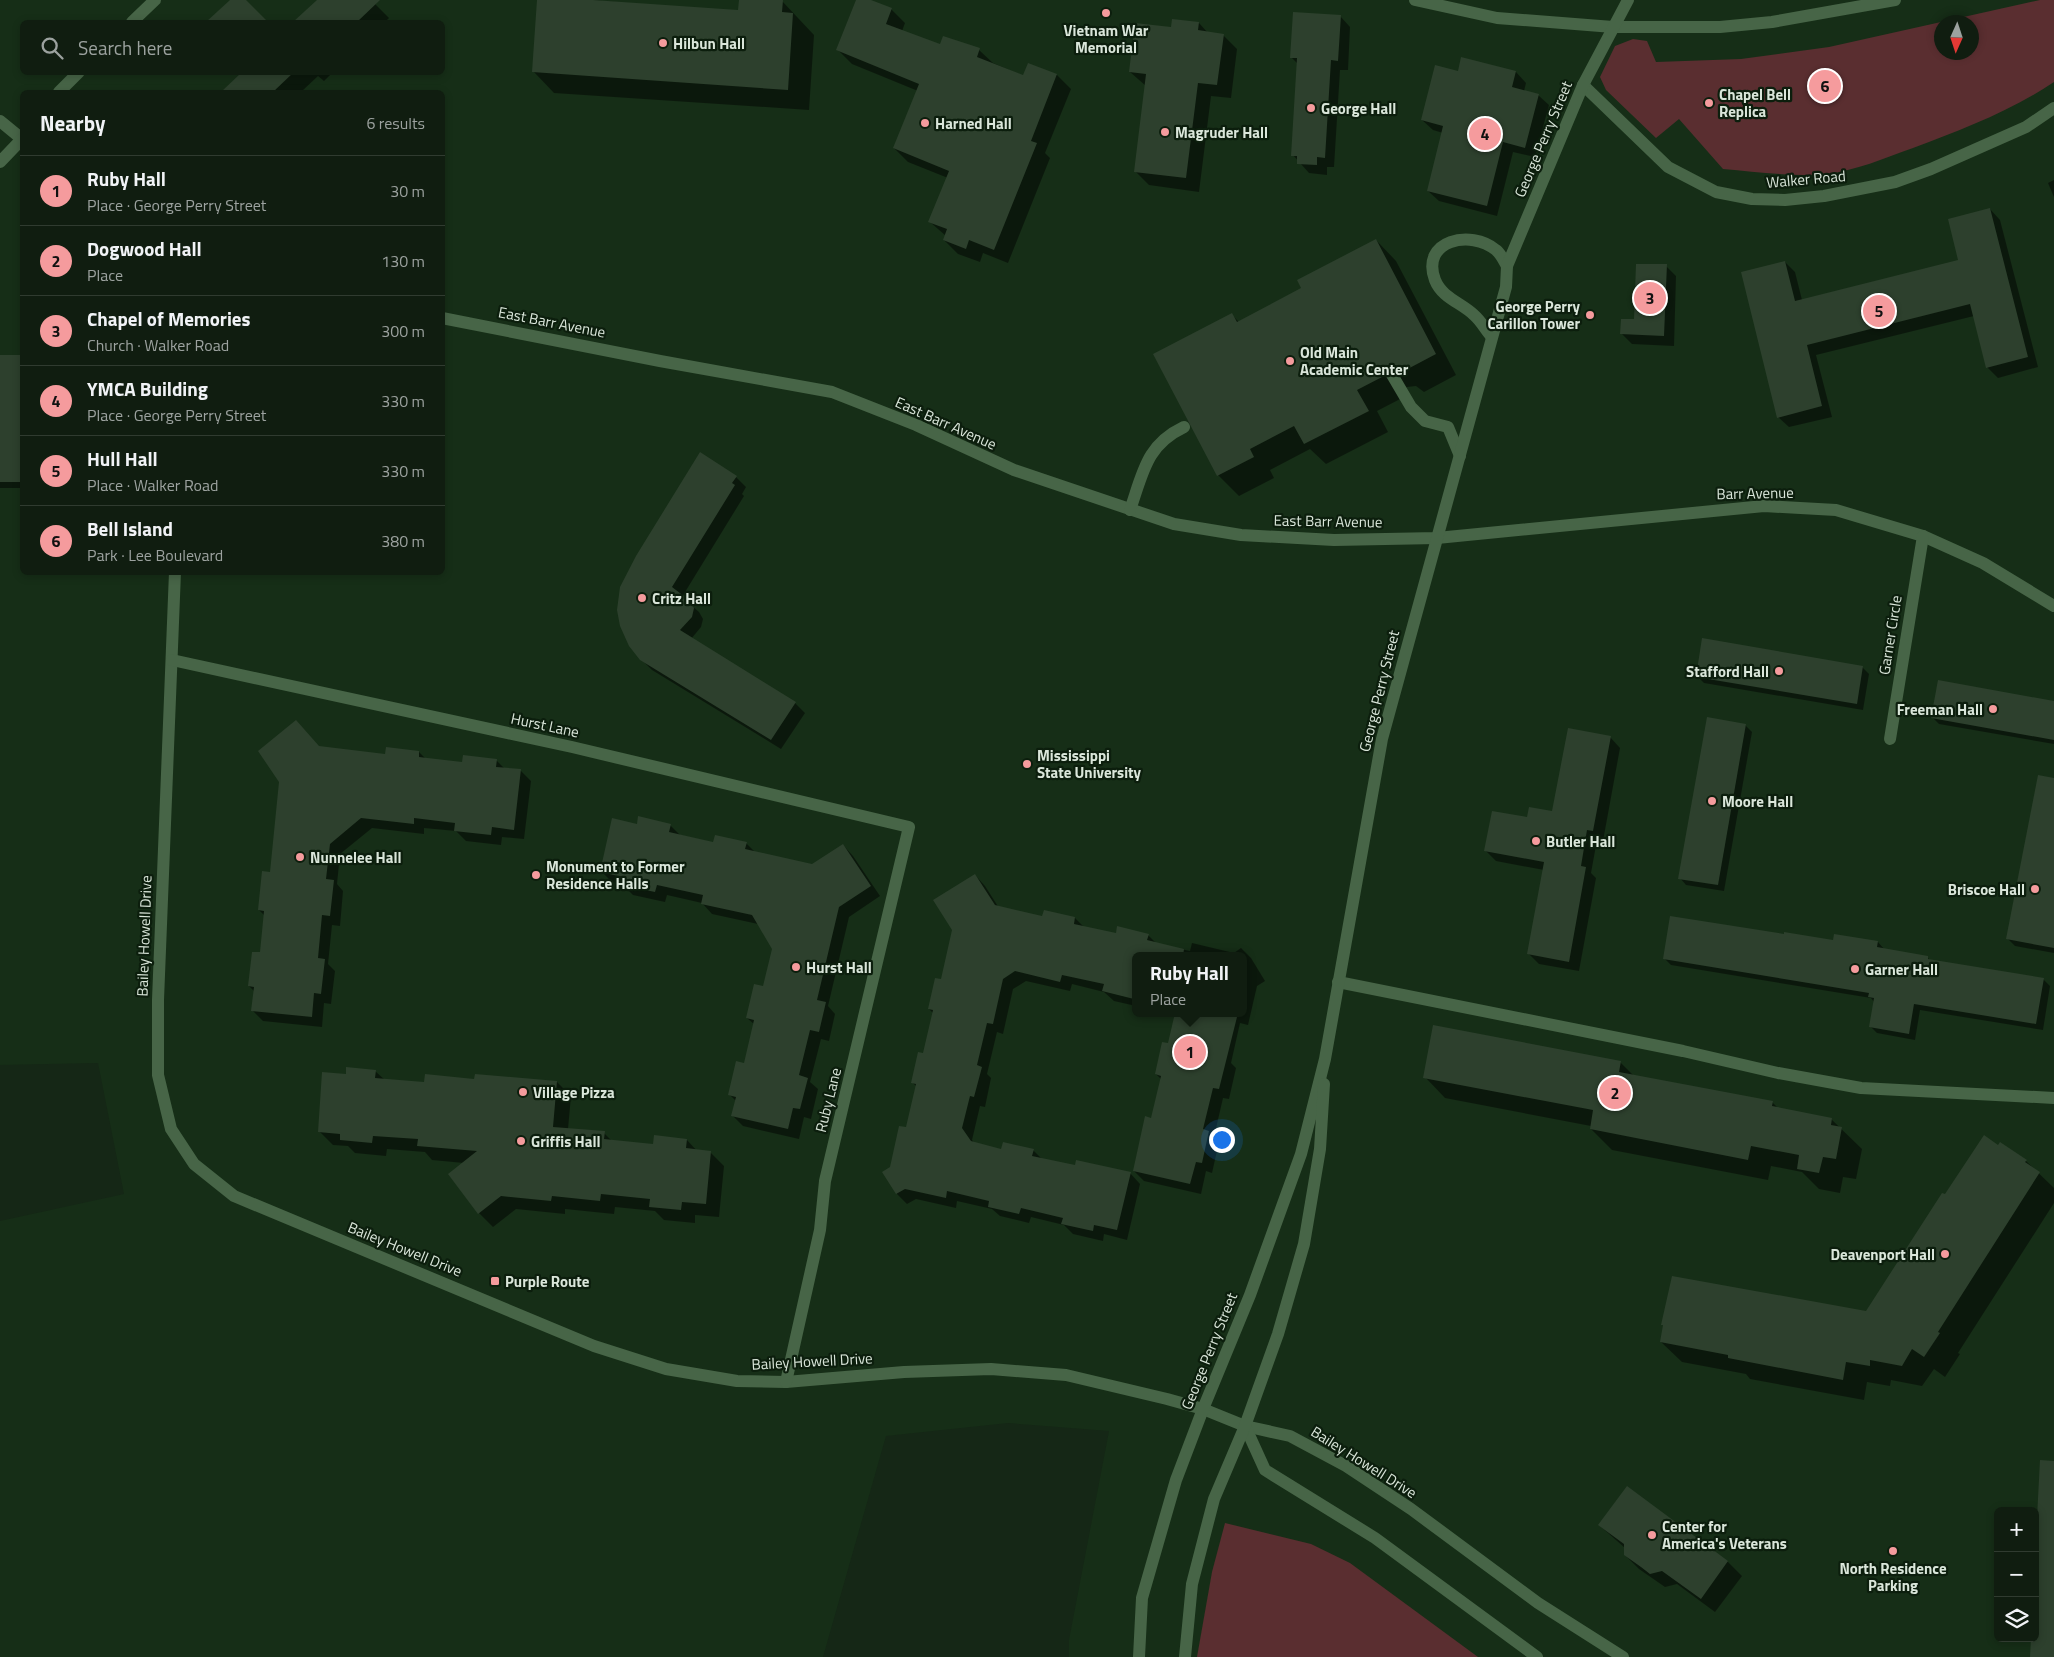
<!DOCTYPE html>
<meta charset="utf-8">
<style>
body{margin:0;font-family:"Titillium Web",sans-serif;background:#192619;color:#f1f3f6}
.controls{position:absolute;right:15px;bottom:15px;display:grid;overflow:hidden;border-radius:8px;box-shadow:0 2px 8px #0003}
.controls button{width:45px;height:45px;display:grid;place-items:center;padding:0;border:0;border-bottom:1px solid #303b30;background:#101d10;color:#f1f3f6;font:25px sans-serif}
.compass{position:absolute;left:1934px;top:15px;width:45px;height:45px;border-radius:50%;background:#101d10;box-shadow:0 2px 8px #0003;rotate:183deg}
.you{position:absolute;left:1221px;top:1139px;width:18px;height:18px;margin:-12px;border:4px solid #fff;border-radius:50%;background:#1a73e8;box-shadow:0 0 0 8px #1a73e833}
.badge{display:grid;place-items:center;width:32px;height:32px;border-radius:50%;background:#f59b9d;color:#111;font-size:16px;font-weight:700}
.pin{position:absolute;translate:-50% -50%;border:2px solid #fff;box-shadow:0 1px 5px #0006}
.popup{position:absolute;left:1132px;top:952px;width:115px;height:65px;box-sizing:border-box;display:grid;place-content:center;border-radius:8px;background:#101d10;filter:drop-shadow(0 1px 4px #0005);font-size:16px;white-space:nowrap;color:#9ca29f}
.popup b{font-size:19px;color:#f1f3f6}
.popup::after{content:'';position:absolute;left:50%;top:100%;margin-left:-10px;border:10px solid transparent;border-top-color:#101d10}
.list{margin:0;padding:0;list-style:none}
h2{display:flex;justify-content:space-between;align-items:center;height:65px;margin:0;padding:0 20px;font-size:21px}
h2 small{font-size:16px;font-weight:400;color:#9ca29f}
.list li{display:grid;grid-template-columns:32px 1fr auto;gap:15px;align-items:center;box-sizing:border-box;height:70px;padding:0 20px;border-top:1px solid #303b30}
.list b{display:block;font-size:19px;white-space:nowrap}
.list p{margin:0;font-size:16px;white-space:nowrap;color:#9ca29f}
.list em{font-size:16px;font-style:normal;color:#9ca29f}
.icon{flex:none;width:28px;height:28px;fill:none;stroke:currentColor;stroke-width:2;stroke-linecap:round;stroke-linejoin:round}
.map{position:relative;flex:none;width:2054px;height:1657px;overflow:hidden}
.search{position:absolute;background:#101d10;box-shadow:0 2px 8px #0003;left:20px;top:20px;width:425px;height:55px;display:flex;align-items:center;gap:12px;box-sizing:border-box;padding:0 18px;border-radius:8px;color:#9ca29f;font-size:19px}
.panel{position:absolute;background:#101d10;box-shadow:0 2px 8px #0003;left:20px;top:90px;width:425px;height:485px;border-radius:8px}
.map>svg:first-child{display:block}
</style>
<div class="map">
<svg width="2054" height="1657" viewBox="0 0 2054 1657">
<rect width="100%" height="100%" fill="#152716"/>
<path fill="#162e17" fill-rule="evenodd" d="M0,0H2054V1657H1069V1640L1109,1431L1008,1423L886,1436L823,1657H0V1221L124,1194L98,1063L0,1065ZM22,22H442V72H22ZM1942,22H1972V52H1942ZM22,92H442V572H22ZM1136,956H1244V1013H1136ZM1998,1511H2035V1638H1998Z"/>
<g fill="#5a2e30" fill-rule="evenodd">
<path d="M2040,0H2054V82C2011,111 1961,130 1913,148C1885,158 1855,171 1826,174C1792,177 1757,172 1723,169L1679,119L1656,138L1606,90L1600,77L1615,46L1633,39L1647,41L1656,62L1741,59L1829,47ZM1942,22H1972V52H1942Z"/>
<polygon points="1225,1523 1311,1544 1350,1563 1478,1657 1197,1657 1212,1572"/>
</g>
<g fill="#0007">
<polygon points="231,0 245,0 267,22 208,22"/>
<polygon points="319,0 371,0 389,18 385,22 295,22"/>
<polygon points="539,0 590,0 740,12 740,0 782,1 814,35 809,110 554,93 534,72"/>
<polygon points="858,0 867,0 891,9 905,23 902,31 941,45 979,50 993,63 1024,76 1028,64 1057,75 1071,89 1045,153 1050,158 1008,263 983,253 980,262 958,254 944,240 946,236 930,222 948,178 908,162 894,148 918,91 852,64 838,50"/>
<polygon points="1340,16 1350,27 1348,70 1340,70 1334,167 1327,167 1327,175 1309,173 1293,155 1298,64 1291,57"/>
<polygon points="1199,23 1208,33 1223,35 1237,49 1231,98 1211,96 1199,192 1149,185 1135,171 1146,86 1130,72 1172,29"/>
<polygon points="243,72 333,72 324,81 318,76 301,92 222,92"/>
<polygon points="1516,72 1526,83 1524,91 1538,95 1549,105 1535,157 1513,152 1497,216 1439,201 1428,191 1443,133 1433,130 1422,120 1459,73"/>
<polygon points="2054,180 2054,197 2048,183"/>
<polygon points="1990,209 2000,220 2038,367 1998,378 1987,367 1974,316 1816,355 1832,417 1789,427 1778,417 1785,262 1795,272 1802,300 1960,261"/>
<polygon points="1376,240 1396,261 1456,375 1424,392 1416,386 1407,387 1404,390 1404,397 1377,411 1388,432 1326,464 1310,449 1270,470 1274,478 1239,496 1218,475 1232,315 1239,322 1303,289"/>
<polygon points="1666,266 1676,276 1674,346 1632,344 1622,334 1635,320"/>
<rect x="0" y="356" width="22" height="132"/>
<polygon points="736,477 746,487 742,494 744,496 682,597 699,612 703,619 701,627 691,639 795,703 805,713 781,749 652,670 641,659 621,626"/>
<polygon points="1862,667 1869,674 1863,710 1704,683 1697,676"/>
<polygon points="2054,702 2054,744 1939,724 1933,718"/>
<polygon points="1745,725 1752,732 1724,891 1686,885 1680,878"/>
<polygon points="1610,737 1620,748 1603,841 1597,840 1591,873 1596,878 1579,971 1539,964 1529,954 1544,870 1496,861 1486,851 1528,819 1553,813"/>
<polygon points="320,748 386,756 419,752 426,759 463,764 497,761 505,769 521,771 531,781 524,839 502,837 501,845 466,841 456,831 424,828 424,834 372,828 340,854 337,884 343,891 340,926 332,925 328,964 335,971 331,1004 324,1003 322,1027 263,1021 252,1010 254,991 249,986 261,954 265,916 259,910"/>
<polygon points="2054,779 2054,953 2015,946 2008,939"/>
<polygon points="638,825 670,825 680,835 714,843 746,843 756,853 812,865 843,845 853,856 880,896 849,917 828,1006 835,1014 829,1041 821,1039 810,1082 818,1089 811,1119 804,1117 799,1139 743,1126 733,1116 736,1101 729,1094 745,1065 755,1025 747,1018 764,988 773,949 758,924 712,914 702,903 667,895 665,902 633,895 623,885 612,882 602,872"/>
<polygon points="975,875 985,886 999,908 1043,918 1075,918 1084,927 1116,935 1148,935 1157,944 1190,951 1192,943 1234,953 1241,948 1251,958 1265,981 1257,986 1248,1025 1240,1023 1231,1063 1236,1068 1229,1099 1223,1098 1214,1137 1219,1142 1212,1173 1206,1171 1201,1194 1144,1181 1134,1171 1152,1119 1161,1079 1156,1074 1169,1045 1176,1013 1244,1013 1244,956 1136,956 1136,1006 1114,1001 1104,992 1072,984 1070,991 1026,981 1013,989 1003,1034 997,1032 987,1074 991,1078 985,1107 980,1106 972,1140 975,1144 1002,1150 1033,1150 1042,1159 1075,1167 1130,1173 1140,1184 1127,1240 1104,1234 1103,1241 1073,1234 1064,1225 1031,1217 1029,1223 1000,1216 992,1209 957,1201 956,1208 916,1199 907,1204 897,1194 884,1172 891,1168 907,1129 917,1087 912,1082 924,1055 934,1014 929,1009 942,981"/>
<polygon points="1785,936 1834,941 1878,942 1884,949 1927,957 1931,961 2043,979 2050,986 2043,1030 1920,1010 1915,1040 1877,1033 1870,1026 1874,1002 1871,998 1671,965 1664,958"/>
<polygon points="1620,1062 1634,1076 1772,1102 1779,1109 1831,1119 1862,1149 1856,1179 1843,1177 1840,1193 1819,1189 1802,1172 1771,1166 1768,1180 1612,1150 1591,1129 1591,1126 1445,1098 1425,1077"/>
<polygon points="375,1071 385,1080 426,1083 475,1080 557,1082 571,1096 568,1129 604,1133 613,1142 654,1145 687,1140 697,1151 710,1152 724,1166 719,1217 695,1215 695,1223 664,1220 655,1211 615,1207 614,1214 565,1209 565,1214 516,1209 493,1227 479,1213 464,1163 432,1160 425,1152 387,1149 386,1156 355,1153 348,1146 333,1145 319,1131 347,1076"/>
<polygon points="1999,1147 2026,1161 2054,1188 2054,1203 1958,1353 1960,1354 1945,1377 1934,1369 1922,1386 1891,1380 1890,1386 1867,1382 1864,1400 1750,1379 1746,1374 1682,1362 1661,1342 1664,1326 1662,1324 1867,1313 1945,1196"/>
<polygon points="1627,1488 1728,1562 1742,1576 1715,1612 1677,1584 1665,1587 1639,1569 1625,1555 1625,1548 1599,1525"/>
</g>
<g fill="#2d402d">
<polygon points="230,0 246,0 268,22 206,22"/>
<polygon points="317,0 380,0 357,22 293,22"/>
<polygon points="537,0 593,0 738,10 739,0 783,0 782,12 793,13 788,90 532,72"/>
<polygon points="856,0 871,0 892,8 886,24 940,44 943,36 980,48 977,57 1023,75 1028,63 1057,74 1031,141 1037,143 994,250 969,240 966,249 943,240 947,229 928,222 949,171 893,148 919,84 836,50"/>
<polygon points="1293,12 1341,15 1338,61 1331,60 1325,158 1317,157 1317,165 1297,164 1297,156 1291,156 1297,58 1290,58"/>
<polygon points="1172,19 1199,22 1198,30 1224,34 1217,85 1198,83 1186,178 1134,172 1146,74 1129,72 1135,23 1171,27"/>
<polygon points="1461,57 1516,71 1512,87 1539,94 1525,148 1503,142 1487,206 1427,191 1443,126 1421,120 1435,65 1458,71"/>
<polygon points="242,72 294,72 273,92 221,92"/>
<polygon points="1990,208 2028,357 1986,368 1970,304 1807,345 1822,406 1777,418 1741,272 1785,261 1795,301 1958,260 1948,219"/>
<polygon points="1376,239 1436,354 1402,372 1400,368 1387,366 1384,369 1384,376 1357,390 1369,411 1304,444 1294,426 1250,449 1254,457 1217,476 1153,354 1232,313 1237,322 1301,288 1297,280"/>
<polygon points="1636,264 1667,264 1664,336 1620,334 1621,319 1634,319"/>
<rect x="0" y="355" width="22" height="127"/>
<polygon points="700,452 737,476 732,483 735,485 672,587 689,600 694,608 692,617 680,630 796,702 771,740 640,660 629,646 620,626 617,610 620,587 636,556"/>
<polygon points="1702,638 1863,666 1857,704 1696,677"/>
<polygon points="1938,680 2054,701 2054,740 1931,718"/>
<polygon points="1707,717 1746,724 1718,885 1678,879"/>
<polygon points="296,720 319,746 385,754 386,747 419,751 419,757 462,762 463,755 497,759 496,767 521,769 514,830 492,827 491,835 454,831 455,823 414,818 414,824 361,818 330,844 326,879 334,880 330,916 322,915 318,958 325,959 321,994 314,993 312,1017 251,1011 254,987 248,986 252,952 260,952 264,911 258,910 262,871 270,872 279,782 258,751"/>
<polygon points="1568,728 1611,736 1593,831 1587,830 1581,866 1586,867 1569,962 1527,954 1544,862 1484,851 1492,811 1527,817 1529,807 1552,811"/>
<polygon points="2038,775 2054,778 2054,948 2006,939"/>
<polygon points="638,816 671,824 669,832 713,842 715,835 747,842 745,849 812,864 843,844 871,886 839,907 817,1000 826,1002 819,1032 810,1030 799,1075 808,1078 800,1109 793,1108 788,1129 731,1116 736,1097 728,1095 736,1061 744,1063 754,1020 746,1018 754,984 763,986 772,949 752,915 701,904 703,895 657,885 655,892 621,885 623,877 600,872 612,818 637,824"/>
<polygon points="975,874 995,905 1042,916 1044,910 1075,917 1074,924 1116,933 1117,926 1149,934 1147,940 1184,949 1183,956 1136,956 1136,988 1134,999 1102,991 1104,984 1062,975 1060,982 1015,971 1003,979 993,1024 987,1023 977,1065 982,1067 974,1097 970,1096 962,1128 971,1141 1001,1149 1003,1142 1034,1149 1032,1156 1075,1165 1076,1160 1131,1172 1117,1230 1094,1225 1093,1231 1061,1224 1063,1218 1021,1208 1019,1214 988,1207 989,1201 947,1191 946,1198 905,1189 896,1194 882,1172 890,1167 899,1126 906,1127 916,1084 911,1083 918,1052 923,1053 933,1010 928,1009 935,978 941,979 952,930 933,900"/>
<polygon points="1670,916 1784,934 1784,932 1833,940 1834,934 1878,941 1877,947 1928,956 1928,959 2044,978 2036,1024 1914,1004 1909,1034 1869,1027 1874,998 1868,997 1869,993 1663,959"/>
<polygon points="1175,1013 1238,1013 1219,1089 1213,1088 1203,1129 1209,1131 1202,1163 1196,1162 1190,1184 1133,1171 1145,1116 1151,1118 1161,1076 1155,1074 1162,1042 1168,1043"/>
<polygon points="1433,1025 1621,1061 1619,1072 1773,1101 1772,1106 1832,1118 1831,1125 1842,1127 1836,1159 1823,1157 1819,1173 1797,1169 1799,1155 1751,1146 1748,1160 1590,1129 1593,1110 1423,1078"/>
<polygon points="346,1067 376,1070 375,1078 424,1082 425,1074 474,1079 475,1074 557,1081 553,1127 605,1131 604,1139 653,1144 654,1135 687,1139 686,1148 711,1151 706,1204 682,1202 681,1210 649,1207 650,1199 601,1194 600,1201 552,1196 551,1201 501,1196 478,1214 448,1174 477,1151 417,1146 418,1139 373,1136 372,1143 340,1140 340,1134 318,1132 322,1072 346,1074"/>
<polygon points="1984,1135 1998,1145 2000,1142 2027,1160 2025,1162 2040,1172 1938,1332 1940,1333 1924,1357 1912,1349 1902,1366 1870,1360 1870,1366 1846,1362 1843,1380 1728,1358 1728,1355 1660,1342 1663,1325 1661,1325 1672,1276 1866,1311 1942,1193 1945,1194"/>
<polygon points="2040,1460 2054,1461 2054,1657 2030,1657 2031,1638 2035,1638 2035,1556"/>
<polygon points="1627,1486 1728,1561 1701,1599 1662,1571 1650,1574 1641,1567 1624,1555 1624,1544 1598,1525"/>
</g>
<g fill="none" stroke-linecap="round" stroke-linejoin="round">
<g stroke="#476547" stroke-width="12">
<polyline points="1415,0 1497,18 1613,27 1720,27 1772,22 1895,0"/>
<polyline points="132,22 155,0"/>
<polyline points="1583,85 1668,167 1716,192 1752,199 1785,200 1824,196 1895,182 1931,169 2026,127 2054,108"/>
<polyline points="59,92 79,72"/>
<polyline points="0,121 22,139"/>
<polyline points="0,162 22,139"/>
<polyline points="442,318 660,361 832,392 916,425 1014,470 1174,524 1241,535 1334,540 1437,538 1764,506 1836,510 1923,536 1983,563 2054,606"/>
<path d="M1491,336C1485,329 1481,321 1474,315C1462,303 1442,298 1435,280C1420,240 1471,229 1496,250C1501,254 1504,261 1507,266"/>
<polyline points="1391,373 1411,407 1425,421 1448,427 1460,456"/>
<path d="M1130,510C1143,473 1146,445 1184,427"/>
<polyline points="175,572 158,1000 158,1075 171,1129 194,1164 234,1196 594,1346 666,1369 737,1381 786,1382 904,1372 991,1369 1066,1375 1167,1399 1203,1409 1245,1426 1290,1436 1346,1466 1411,1509 1538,1603 1623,1657"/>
<polyline points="172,660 572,747 909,827 825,1181 820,1230 786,1382"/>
<polyline points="1890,739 1923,536"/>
<polyline points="1338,982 1683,1051 1778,1073 1861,1088 2054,1098"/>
<polyline points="1245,1426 1265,1470 1375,1538 1537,1657"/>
<polyline points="1139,1657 1142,1598 1176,1480 1203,1409 1250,1295 1301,1154 1325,1059 1382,739 1506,287 1507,266 1583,85 1628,0"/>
<polyline points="1185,1657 1192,1584 1214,1499 1245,1426 1278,1334 1304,1244 1320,1149 1324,1084"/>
</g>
</g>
<g fill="#f59b9d" stroke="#0c1e0d" stroke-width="2">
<circle cx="1106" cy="13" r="5"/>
<circle cx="663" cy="43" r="5"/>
<circle cx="1709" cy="103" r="5"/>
<circle cx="1311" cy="108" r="5"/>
<circle cx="925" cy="123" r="5"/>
<circle cx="1165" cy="132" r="5"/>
<circle cx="1590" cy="315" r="5"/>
<circle cx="1290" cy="361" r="5"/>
<circle cx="642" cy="598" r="5"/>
<circle cx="1779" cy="671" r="5"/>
<circle cx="1993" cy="709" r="5"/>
<circle cx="1027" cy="764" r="5"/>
<circle cx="1712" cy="801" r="5"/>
<circle cx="1536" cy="841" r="5"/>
<circle cx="300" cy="857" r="5"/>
<circle cx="536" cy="875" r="5"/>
<circle cx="2035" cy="889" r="5"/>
<circle cx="796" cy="967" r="5"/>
<circle cx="1855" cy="969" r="5"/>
<circle cx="523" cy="1092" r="5"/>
<circle cx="521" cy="1141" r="5"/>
<circle cx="1945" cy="1254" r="5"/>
<rect x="490" y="1276" width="10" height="10" rx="2.5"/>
<circle cx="1652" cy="1535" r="5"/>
<circle cx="1893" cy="1551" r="5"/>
</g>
<g text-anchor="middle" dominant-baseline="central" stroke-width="4.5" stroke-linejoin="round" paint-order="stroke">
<g font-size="15" font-weight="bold" fill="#dae6da" stroke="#0c1e0d" text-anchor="start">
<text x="1106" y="30" text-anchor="middle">Vietnam War<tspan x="1106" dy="17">Memorial</tspan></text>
<text x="673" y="43">Hilbun Hall</text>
<text x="1719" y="94">Chapel Bell<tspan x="1719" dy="17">Replica</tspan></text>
<text x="1321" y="108">George Hall</text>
<text x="935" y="123">Harned Hall</text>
<text x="1175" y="132">Magruder Hall</text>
<text x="1580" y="306" text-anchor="end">George Perry<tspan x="1580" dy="17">Carillon Tower</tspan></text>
<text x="1300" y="352">Old Main<tspan x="1300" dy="17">Academic Center</tspan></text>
<text x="652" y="598">Critz Hall</text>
<text x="1769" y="671" text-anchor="end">Stafford Hall</text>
<text x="1983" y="709" text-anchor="end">Freeman Hall</text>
<text x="1037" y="755">Mississippi<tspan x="1037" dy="17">State University</tspan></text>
<text x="1722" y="801">Moore Hall</text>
<text x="1546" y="841">Butler Hall</text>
<text x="310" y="857">Nunnelee Hall</text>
<text x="546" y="866">Monument to Former<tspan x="546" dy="17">Residence Halls</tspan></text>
<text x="2025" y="889" text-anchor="end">Briscoe Hall</text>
<text x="806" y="967">Hurst Hall</text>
<text x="1865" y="969">Garner Hall</text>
<text x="533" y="1092">Village Pizza</text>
<text x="531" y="1141">Griffis Hall</text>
<text x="1935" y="1254" text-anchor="end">Deavenport Hall</text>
<text x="505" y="1281">Purple Route</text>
<text x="1662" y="1526">Center for<tspan x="1662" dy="17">America's Veterans</tspan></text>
<text x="1893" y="1568" text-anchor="middle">North Residence<tspan x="1893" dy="17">Parking</tspan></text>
</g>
<g font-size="15" fill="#dae6da" stroke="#0c1e0d">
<text transform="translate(1543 139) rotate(-67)">George Perry Street</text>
<text transform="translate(1806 179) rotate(-5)">Walker Road</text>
<text transform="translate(552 322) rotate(11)">East Barr Avenue</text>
<text transform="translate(946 423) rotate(24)">East Barr Avenue</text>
<text transform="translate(1755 493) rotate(-1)">Barr Avenue</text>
<text transform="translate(1328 521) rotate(1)">East Barr Avenue</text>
<text transform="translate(1890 635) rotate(-81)">Garner Circle</text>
<text transform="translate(1379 691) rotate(-76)">George Perry Street</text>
<text transform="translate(545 725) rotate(12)">Hurst Lane</text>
<text transform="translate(144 936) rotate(-88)">Bailey Howell Drive</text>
<text transform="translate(828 1100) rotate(-76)">Ruby Lane</text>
<text transform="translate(405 1249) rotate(22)">Bailey Howell Drive</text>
<text transform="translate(1209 1351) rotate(-68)">George Perry Street</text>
<text transform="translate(812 1361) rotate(-3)">Bailey Howell Drive</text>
<text transform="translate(1364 1462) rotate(32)">Bailey Howell Drive</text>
</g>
</g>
</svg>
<div class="controls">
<button>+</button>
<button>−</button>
<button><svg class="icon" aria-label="layers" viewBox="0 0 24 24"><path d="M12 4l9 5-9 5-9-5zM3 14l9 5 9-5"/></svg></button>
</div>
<svg class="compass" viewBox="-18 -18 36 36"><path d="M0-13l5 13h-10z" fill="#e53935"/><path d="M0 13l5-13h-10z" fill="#9ca29f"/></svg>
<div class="you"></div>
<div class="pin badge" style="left:1190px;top:1052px">1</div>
<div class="popup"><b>Ruby Hall</b>Place</div>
<div class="pin badge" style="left:1615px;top:1093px">2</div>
<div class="pin badge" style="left:1650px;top:298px">3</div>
<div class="pin badge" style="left:1485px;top:134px">4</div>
<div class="pin badge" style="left:1879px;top:311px">5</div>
<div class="pin badge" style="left:1825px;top:86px">6</div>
<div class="search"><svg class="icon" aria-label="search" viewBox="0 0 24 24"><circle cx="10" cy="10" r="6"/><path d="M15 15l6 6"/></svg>Search here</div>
<section class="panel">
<h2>Nearby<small>6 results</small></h2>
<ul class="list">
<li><span class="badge">1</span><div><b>Ruby Hall</b><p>Place · George Perry Street</p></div><em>30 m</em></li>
<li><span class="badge">2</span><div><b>Dogwood Hall</b><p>Place</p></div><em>130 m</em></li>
<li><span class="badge">3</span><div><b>Chapel of Memories</b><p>Church · Walker Road</p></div><em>300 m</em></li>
<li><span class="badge">4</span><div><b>YMCA Building</b><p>Place · George Perry Street</p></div><em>330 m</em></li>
<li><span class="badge">5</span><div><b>Hull Hall</b><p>Place · Walker Road</p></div><em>330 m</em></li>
<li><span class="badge">6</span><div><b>Bell Island</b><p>Park · Lee Boulevard</p></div><em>380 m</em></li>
</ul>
</section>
</div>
